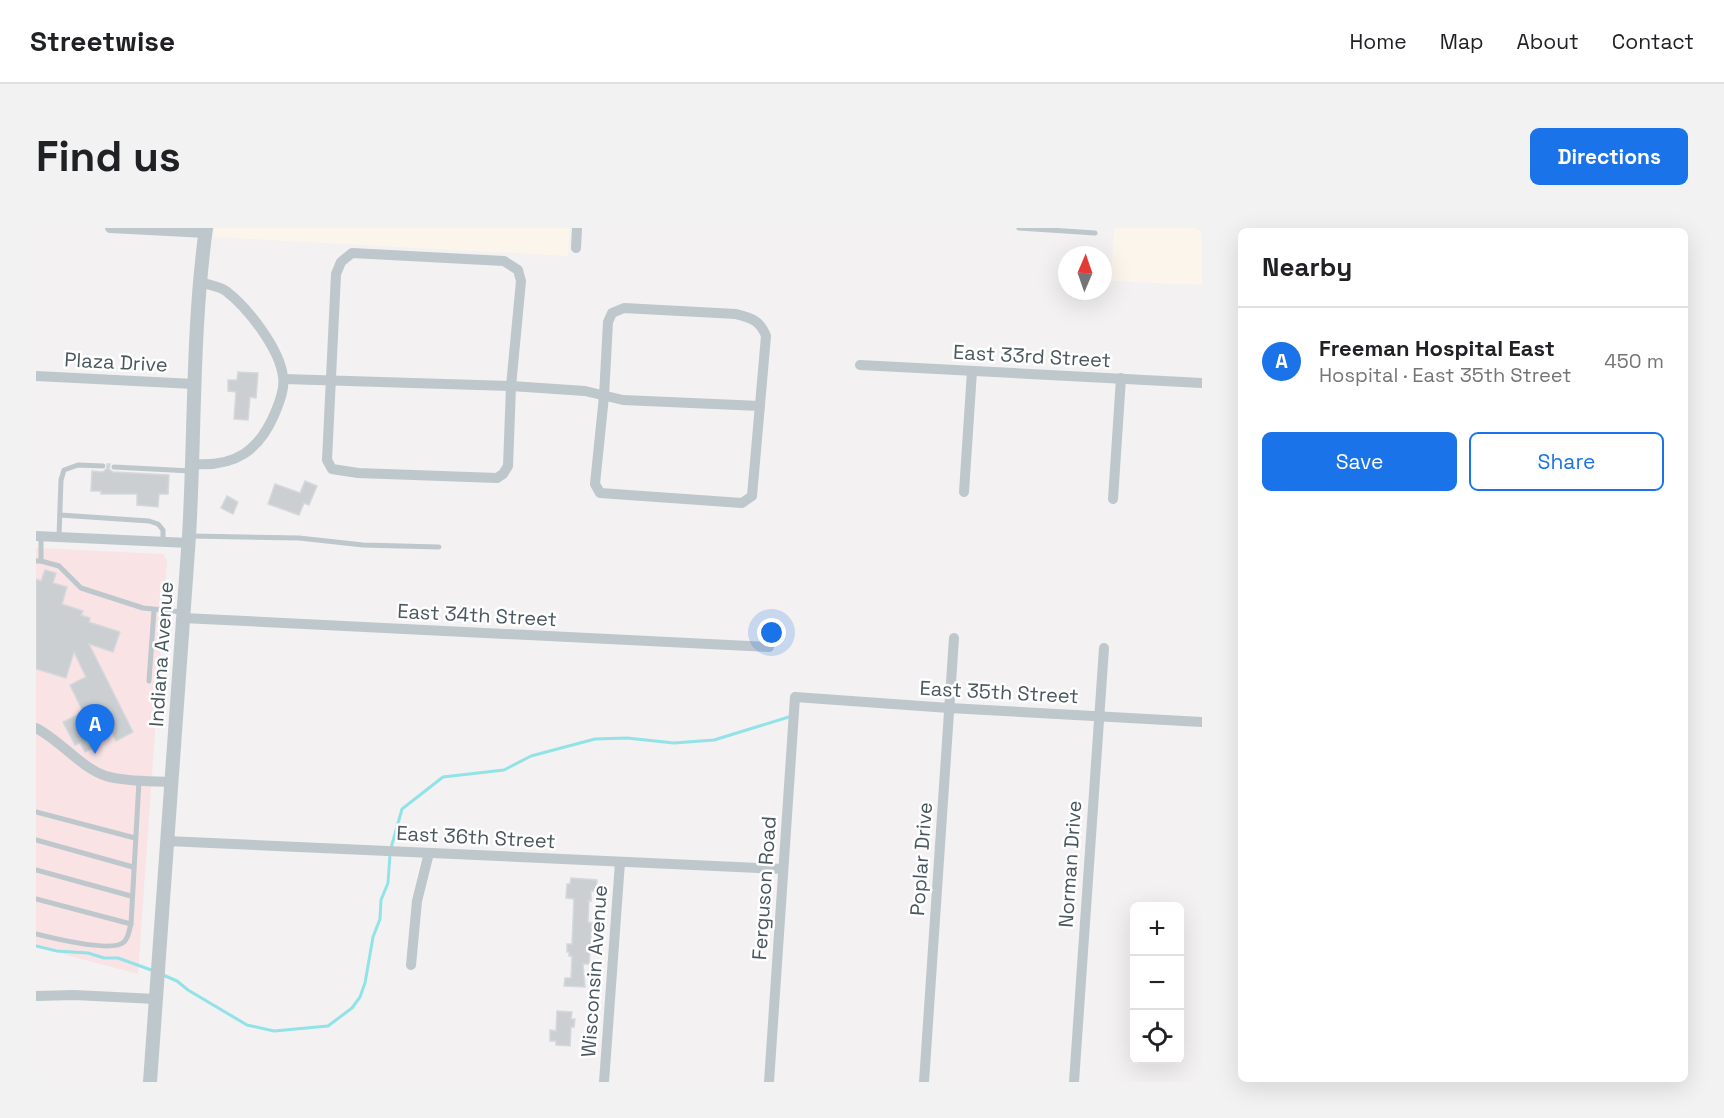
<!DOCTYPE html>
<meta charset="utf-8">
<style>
body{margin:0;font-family:"Space Grotesk",sans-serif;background:#f2f2f2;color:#202124}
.controls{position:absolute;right:18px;bottom:18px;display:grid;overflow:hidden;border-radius:9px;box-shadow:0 6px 24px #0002}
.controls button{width:54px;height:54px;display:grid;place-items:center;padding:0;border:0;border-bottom:2px solid #e0e0e0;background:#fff;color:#202124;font:30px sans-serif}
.compass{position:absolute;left:1022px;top:18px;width:54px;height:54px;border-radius:50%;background:#fff;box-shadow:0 6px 24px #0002;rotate:2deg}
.you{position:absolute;left:736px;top:405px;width:21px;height:21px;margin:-15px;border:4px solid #fff;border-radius:50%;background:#1a73e8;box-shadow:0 0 0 9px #1a73e833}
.badge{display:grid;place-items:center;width:39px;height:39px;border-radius:50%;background:#1a73e8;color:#fff;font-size:20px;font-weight:700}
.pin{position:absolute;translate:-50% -50px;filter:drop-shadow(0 2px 3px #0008)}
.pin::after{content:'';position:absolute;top:32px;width:21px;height:18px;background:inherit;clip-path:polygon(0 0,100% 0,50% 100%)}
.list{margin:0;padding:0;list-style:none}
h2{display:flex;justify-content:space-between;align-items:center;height:78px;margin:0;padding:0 24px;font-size:26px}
h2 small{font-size:20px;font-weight:400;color:#757577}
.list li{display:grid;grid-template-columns:39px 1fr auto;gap:18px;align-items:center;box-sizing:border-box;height:108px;padding:0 24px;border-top:2px solid #e0e0e0}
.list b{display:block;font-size:22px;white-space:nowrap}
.list p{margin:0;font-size:20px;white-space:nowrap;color:#757577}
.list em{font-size:20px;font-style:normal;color:#757577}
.actions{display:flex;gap:12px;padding:18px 24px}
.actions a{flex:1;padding:14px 0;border:2px solid #1a73e8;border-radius:9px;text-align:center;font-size:21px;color:#1a73e8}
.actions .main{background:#1a73e8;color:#fff}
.icon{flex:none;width:33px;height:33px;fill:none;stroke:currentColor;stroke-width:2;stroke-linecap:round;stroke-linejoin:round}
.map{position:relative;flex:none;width:1166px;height:854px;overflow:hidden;border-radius:9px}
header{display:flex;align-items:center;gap:36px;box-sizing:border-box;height:84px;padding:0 30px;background:#fff;border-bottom:2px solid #e0e0e0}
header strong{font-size:28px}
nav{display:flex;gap:33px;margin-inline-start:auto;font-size:21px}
.intro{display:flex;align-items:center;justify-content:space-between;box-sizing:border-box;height:144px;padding:0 36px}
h1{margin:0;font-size:42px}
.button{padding:15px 27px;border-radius:9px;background:#1a73e8;color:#fff;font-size:21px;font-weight:700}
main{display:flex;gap:36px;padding:0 36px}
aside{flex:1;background:#fff;border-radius:9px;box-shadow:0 6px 24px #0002}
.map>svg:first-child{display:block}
</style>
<header>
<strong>Streetwise</strong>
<nav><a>Home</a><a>Map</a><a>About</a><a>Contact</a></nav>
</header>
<div class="intro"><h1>Find us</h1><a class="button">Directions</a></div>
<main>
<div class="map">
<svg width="1166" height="854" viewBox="0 0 1166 854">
<rect width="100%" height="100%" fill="#f3f1f1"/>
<g fill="#fcf5ec">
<polygon points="178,0 534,0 532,28 177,9"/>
<polygon points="1078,0 1166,0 1166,57 1075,53"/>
</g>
<polygon fill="#fae3e5" points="0,320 127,326 131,333 102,746 0,719"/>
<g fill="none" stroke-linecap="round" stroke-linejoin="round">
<g stroke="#91e3e8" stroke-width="3">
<polyline points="355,620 366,581 407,549 468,542 495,528 559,511 591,510 638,515 678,512 756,488"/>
<polyline points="0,718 21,723 52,725 68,730 82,730 118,743"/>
<polyline points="127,747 141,753 152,762 211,797 238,803 292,798 316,780 324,769 329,755 337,709 344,691 345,672 352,655 354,626"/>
</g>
</g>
<g fill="#cbcfd2" stroke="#d5d8dc" stroke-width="1.5">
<polygon points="202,144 222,145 220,170 214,169 212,192 198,191 200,164 192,163 192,152 201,152"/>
<polygon points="71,236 74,236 73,241 77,244 133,247 132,266 123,266 122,279 101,277 101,266 65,266 65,263 55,263 56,243 67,244 71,240"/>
<polygon points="269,253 281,258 273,277 268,275 263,287 232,276 239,256 264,265"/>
<polygon points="191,268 202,274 197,286 185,280"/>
<polygon points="9,342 20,345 17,355 31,359 26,376 47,383 45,387 54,390 53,394 84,404 77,424 53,416 97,504 80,513 73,499 57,508 62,518 49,524 44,515 39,517 27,494 47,484 34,457 50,449 38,424 30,450 0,441 0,351 5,353"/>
<polygon points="535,650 561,652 560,663 555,663 555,673 553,672 552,694 556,695 553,736 547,736 549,759 528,758 529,750 535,750 536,728 533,728 533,724 531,724 531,716 536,716 538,671 530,670 531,656 534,656"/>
<polygon points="521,783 536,784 535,791 539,791 538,799 535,799 534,818 520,817 520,813 514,813 514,802 520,803"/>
</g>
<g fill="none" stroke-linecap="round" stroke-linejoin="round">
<g stroke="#bdc7cc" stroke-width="5">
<polyline points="983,0 1059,5"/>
<polyline points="78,239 155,243"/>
<polyline points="24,287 113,293 122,296 127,302 127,313"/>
<polyline points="23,308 25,252 28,242 42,237 67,238"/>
<polyline points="155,308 263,310 327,317 403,319"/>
<polyline points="0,333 5,333 5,308"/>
<polyline points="5,333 23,338 45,360 107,380 146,384"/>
<polyline points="113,453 118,382"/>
<polyline points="0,584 99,610"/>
<polyline points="0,612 97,639"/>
<polyline points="0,642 95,668"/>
<polyline points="0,671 95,696"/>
<path d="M0,706C16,710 76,725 88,714C93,709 93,702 95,696L103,553"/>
</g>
<g stroke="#bdc7cc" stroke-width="10">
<polyline points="74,0 170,5"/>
<polyline points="540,20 541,0"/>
<polygon points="316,25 468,33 482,42 485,53 475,158 472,238 467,246 461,250 322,245 296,241 291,232 300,46 305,34"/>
<path d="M588,80L700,86C715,90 724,92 730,108L716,268L706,275L564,265L559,256L568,168L572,94L576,85Z"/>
<polyline points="824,137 1166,155"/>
<polyline points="0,148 158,156"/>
<polyline points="248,151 475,158 549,163 587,172 724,178"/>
<path d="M158,236C199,239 223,223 239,185C243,175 249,161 247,149C244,121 212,80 190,63C183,58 172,57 164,54"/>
<polyline points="928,264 936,143"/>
<polyline points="1077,271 1085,150"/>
<polyline points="0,308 153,315"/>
<polyline points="147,390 733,419"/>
<path d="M0,500C24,512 45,540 70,548C90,554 115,553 135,554"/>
<polyline points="131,613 747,641"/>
<polyline points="375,737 381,673 393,625"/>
<polyline points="0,768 38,767 120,771"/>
<polyline points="568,854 584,634"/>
<polyline points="733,854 759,469 913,480 1166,494"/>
<polyline points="888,854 918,410"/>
<polyline points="1038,854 1068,420"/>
</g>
<path stroke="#bdc7cc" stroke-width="14" d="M114,854L153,308C159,205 156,102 170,0"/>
</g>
<g text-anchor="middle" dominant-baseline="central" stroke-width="5" stroke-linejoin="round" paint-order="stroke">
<g font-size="20" fill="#49575d" stroke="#fff">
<text transform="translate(996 128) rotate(3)">East 33rd Street</text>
<text transform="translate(80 134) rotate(3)">Plaza Drive</text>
<text transform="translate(441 387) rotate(3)">East 34th Street</text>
<text transform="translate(125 426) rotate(-86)">Indiana Avenue</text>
<text transform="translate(963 464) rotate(3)">East 35th Street</text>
<text transform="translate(440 609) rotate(3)">East 36th Street</text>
<text transform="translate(885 631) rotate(-86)">Poplar Drive</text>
<text transform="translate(1034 636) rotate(-86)">Norman Drive</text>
<text transform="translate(728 660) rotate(-86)">Ferguson Road</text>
<text transform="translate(558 743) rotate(-86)">Wisconsin Avenue</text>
</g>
</g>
</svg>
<div class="controls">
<button>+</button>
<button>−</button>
<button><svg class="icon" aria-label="locate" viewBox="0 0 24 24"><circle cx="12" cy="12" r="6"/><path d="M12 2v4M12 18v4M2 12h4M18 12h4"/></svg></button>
</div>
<svg class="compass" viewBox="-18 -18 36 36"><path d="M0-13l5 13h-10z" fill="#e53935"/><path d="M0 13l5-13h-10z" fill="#757577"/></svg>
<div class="you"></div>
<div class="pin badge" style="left:59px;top:526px">A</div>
</div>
<aside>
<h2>Nearby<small></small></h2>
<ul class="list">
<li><span class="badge">A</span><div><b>Freeman Hospital East</b><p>Hospital · East 35th Street</p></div><em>450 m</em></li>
</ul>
<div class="actions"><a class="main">Save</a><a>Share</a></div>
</aside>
</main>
